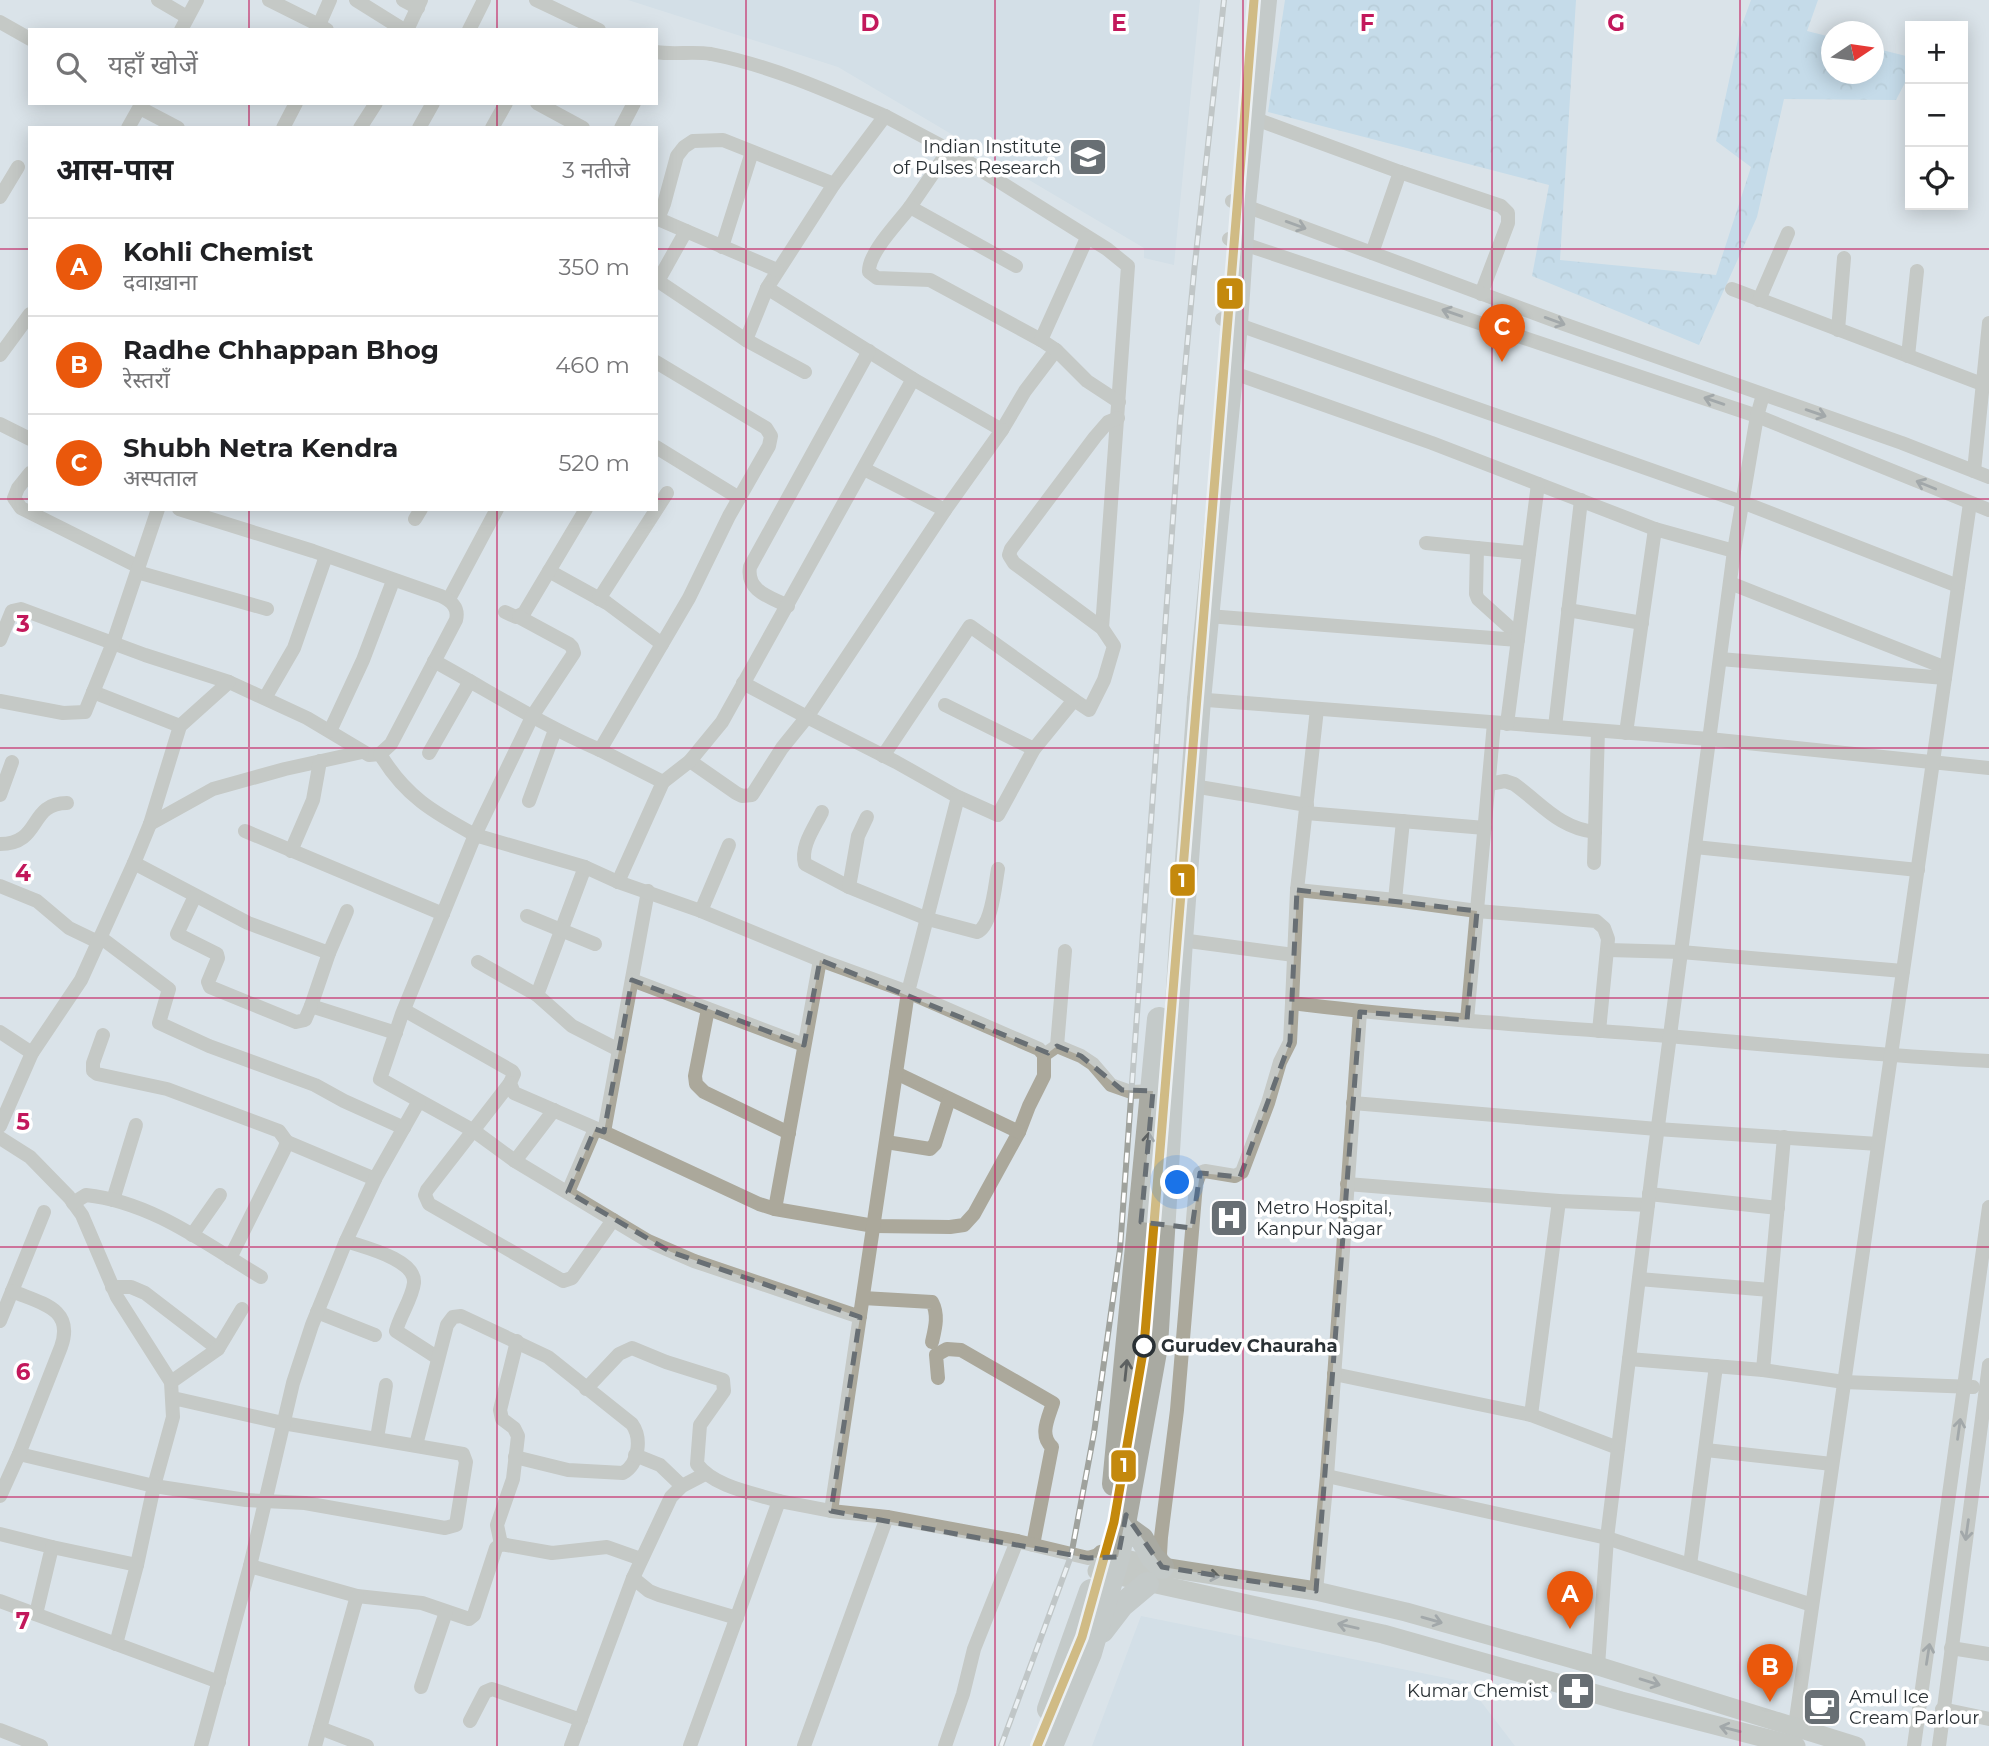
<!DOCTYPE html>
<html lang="hi">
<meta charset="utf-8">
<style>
body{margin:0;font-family:Montserrat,"Noto Sans Devanagari",sans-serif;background:#f2f2f2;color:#202124}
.controls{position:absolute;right:21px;top:21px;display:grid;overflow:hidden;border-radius:0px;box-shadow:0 4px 18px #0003}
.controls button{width:63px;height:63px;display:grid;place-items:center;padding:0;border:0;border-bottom:2px solid #e0e0e0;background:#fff;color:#202124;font:35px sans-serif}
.compass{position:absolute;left:1821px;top:21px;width:63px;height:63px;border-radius:50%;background:#fff;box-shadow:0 4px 18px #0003;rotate:77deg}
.you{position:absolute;left:1178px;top:1183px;width:24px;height:24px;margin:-18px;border:5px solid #fff;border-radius:50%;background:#1a73e8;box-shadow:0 0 0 10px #1a73e833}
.badge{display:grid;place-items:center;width:46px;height:46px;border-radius:50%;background:#ea580c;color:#fff;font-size:23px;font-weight:700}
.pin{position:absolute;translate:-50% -58px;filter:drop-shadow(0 2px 4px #0008)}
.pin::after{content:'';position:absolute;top:37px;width:24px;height:21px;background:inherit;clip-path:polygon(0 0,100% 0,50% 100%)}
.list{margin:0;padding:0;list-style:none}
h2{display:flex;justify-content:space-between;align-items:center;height:91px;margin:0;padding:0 28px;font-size:30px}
h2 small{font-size:23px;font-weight:400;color:#757577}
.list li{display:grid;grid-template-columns:46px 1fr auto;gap:21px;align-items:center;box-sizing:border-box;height:98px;padding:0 28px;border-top:2px solid #e0e0e0}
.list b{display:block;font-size:26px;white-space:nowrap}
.list p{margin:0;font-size:23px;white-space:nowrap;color:#757577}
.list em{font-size:23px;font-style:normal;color:#757577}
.icon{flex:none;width:38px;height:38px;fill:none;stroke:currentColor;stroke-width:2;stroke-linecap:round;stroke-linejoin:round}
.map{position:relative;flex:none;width:1989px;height:1746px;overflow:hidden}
.search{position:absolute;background:#fff;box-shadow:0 4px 18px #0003;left:28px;top:28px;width:630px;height:77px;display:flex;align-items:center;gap:18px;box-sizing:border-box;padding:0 24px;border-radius:0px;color:#757577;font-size:26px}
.panel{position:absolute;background:#fff;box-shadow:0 4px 18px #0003;left:28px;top:126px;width:630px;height:385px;border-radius:0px}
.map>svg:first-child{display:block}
</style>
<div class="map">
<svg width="1989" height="1746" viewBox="0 0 1989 1746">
<defs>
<pattern id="forest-crowns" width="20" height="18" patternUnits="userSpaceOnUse" patternTransform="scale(1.75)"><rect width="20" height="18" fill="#aad1e8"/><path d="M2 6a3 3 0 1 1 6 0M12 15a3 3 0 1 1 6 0" fill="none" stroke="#92b4c8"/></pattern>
</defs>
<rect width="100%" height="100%" fill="#dae3e9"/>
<g fill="#c9d9e4">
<polygon points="628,0 1200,0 1174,265 1144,258 1144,248 838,67"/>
<polygon points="1141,1616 1466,1682 1515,1746 1092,1746"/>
</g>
<polygon fill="url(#forest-crowns)" points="1285,0 1576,0 1560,260 1716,275 1751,167 1716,141 1740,30 1751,0 1818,0 1807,31 1831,37 1832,74 1874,74 1874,48 1910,57 1910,73 1896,100 1784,99 1757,217 1699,345 1532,276 1549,185 1268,112"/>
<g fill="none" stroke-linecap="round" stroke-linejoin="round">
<g stroke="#aba89b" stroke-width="14">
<polyline points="158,0 187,17"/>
<polyline points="269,0 319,25 316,30"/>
<polyline points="356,0 404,30"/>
<polyline points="403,0 418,8"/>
<polyline points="536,0 599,30"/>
<polyline points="0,22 30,39"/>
<polyline points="181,30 197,0"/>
<polyline points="327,30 319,25 330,0"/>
<polyline points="407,30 421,0"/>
<polyline points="469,30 484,0"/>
<path d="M656,52C674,55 693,51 711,54C772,66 828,91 885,116L834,184L767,288L913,379L1002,430L1025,391L1056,350"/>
<polyline points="537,103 583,128"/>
<polyline points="140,108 178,128"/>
<polyline points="885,116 949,150"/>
<polyline points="1253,118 1400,172 1372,253"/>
<polyline points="128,128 142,103"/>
<polyline points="283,128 296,103"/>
<polyline points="360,128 376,103"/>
<polyline points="419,128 433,103"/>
<polyline points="492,128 506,103"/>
<polyline points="621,128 634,103"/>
<polyline points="1400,172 1501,206 1508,213 1508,223 1481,294"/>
<polyline points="0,197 18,167"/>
<polyline points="1232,201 1558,322 1902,443 1989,477"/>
<polyline points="910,207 949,150 1107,249 1128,266 1102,628"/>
<polyline points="656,218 686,231"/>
<polyline points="658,219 664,204 677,156 684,147 693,141 723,140 834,184"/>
<polyline points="1229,239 1757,416 1989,510"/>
<polyline points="722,247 752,152"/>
<path d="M1016,266L910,207C898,223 868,253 869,272L877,278L930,280L1041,340L1056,350L1087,381L1119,402"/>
<polyline points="767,288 746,340 658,281 686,231 777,270"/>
<polyline points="1732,289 1982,384"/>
<polyline points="1759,300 1788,233"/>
<polyline points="1222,319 1742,502 1958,586"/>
<polyline points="1838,330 1844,258"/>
<polyline points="746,340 805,372"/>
<polyline points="1041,340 1087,238"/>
<polyline points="0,355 30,314"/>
<polyline points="1908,356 1917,271"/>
<polyline points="1231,372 1432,443 1655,529 1734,551"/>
<polyline points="0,424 30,439"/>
<polyline points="1002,430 945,510 807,717 896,762 958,797 998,815 1034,749 1074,700 1089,710 1104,680 1114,646 1102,628 1014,563 1009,555 1011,549 1095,437 1108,422 1118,418"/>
<polyline points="656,447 739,498"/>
<polyline points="864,469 945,510"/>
<polyline points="1974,471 1989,323"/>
<polyline points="30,473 18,488 14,498 21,508 139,567"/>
<polyline points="415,519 421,509"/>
<polyline points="1426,543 1529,553"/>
<polyline points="1477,548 1476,594 1478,599 1518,635"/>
<polyline points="549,571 607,603 662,644"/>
<polyline points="137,572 267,609"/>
<polyline points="1730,583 1946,668"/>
<polyline points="449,599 497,509"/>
<polyline points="599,599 667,493"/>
<path d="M788,606C770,597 746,591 750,567L869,351"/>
<polyline points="1568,610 1642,623"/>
<polyline points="505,612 516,617 524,613 586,509"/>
<polyline points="1208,616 1518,640"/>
<path d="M0,640L12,611L21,609L145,655L229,682L307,718L369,755L380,754L391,744L456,620C459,608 452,601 441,596L313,551L179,509"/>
<polyline points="1720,659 1945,678"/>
<path d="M434,661C489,691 542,725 600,750"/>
<polyline points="93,692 180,726"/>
<polyline points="265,698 294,648 326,556"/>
<polyline points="1194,699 1709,739 1989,768"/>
<polyline points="0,701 63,713 85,712 113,643 158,509"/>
<polyline points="945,705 1034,749"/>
<path d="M1317,709L1297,890L1292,1003C1417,1019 1542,1026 1667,1036C1774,1045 1881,1056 1989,1061"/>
<polyline points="1507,724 1538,484"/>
<polyline points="1555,727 1581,500"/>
<polyline points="330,731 363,660 393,581"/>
<polyline points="1626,733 1655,529"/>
<polyline points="429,753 470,681"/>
<path d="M380,754C405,796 433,812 475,835L533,715L574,653L572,647L569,644L519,617"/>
<polyline points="883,756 970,626 1074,700"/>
<polyline points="690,761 736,793 742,796 752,795 782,748 807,717 743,683"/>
<polyline points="663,782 690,761 722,722 913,379"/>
<path d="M1489,784L1505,781L1514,784C1542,804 1559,828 1595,832"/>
<polyline points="1193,786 1307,805"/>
<polyline points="0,795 12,762"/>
<polyline points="958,797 908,992 1039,1049 1044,1055"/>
<polyline points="529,801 555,730"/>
<path d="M822,812C814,828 800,847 805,864L849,887"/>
<polyline points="1306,813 1485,828"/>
<path d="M867,817L858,836L849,887L928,919L977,932C992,926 995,885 998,869"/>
<polyline points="150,824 213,789 285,769 362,752"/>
<polyline points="245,831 443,914"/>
<path d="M0,844C42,844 28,803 67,803"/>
<polyline points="1695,847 1918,870"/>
<polyline points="291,851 313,800 320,761"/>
<polyline points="134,863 248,923 329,953 311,1006 396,1033"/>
<polyline points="1594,863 1598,731"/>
<polyline points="585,867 537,995 572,1026 619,1050"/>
<polyline points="618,882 663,782 600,750 689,598 729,516 769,446 771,436 766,428 656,362"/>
<polyline points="0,886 37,901 69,928 98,942"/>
<polyline points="1297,890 1395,900 1477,911 1596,921 1604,928 1608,939 1599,1031"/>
<polyline points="648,891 604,1132 759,1204 775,1209 874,1226 950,1227 964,1225 974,1214 1019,1132 1029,1106 1044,1076 1044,1055 1057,1046 1065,951"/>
<polyline points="195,896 177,934 217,954 218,958 208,982 210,987 296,1022 305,1020 311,1006"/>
<polyline points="1395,900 1403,821"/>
<polyline points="701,911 729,845"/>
<polyline points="527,916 595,944"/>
<polyline points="100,937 169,989 159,1023 209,1046 315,1085 344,1101 404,1128"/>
<polyline points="1181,940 1294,955"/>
<polyline points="1608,950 1681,952 1903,971"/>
<polyline points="329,953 347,911"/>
<polyline points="478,962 537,995"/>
<polyline points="632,980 804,1045"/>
<polyline points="708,1009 695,1076 696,1084 704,1092 789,1133"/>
<polyline points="404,1010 512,1071 514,1074 510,1083 514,1093 604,1132"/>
<polyline points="1467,1020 1494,723"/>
<polyline points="0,1032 32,1053"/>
<polyline points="103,1035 93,1063 93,1071 97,1074 167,1089 279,1131 287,1142 284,1150 230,1258"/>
<polyline points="1057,1046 1081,1056 1093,1064 1111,1085 1131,1092 1153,1091"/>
<polyline points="896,1073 1019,1132"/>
<polyline points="510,1083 427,1190 425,1195 429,1204 563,1281 572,1278 613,1220"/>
<polyline points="1353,1103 1657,1129 1878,1144"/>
<polyline points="0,1126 32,1053 81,980 134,863 150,824 180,726 229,682"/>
<polyline points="0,1138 30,1157 69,1197 82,1215 117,1297 171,1382 173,1417 154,1486 246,1500 305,1503 445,1528 456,1525 466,1462 463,1454 283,1423 173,1398"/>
<polyline points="287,1142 375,1179"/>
<polyline points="886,1142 930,1149 935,1144 949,1099"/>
<polyline points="515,1161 554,1110"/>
<polyline points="1347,1184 1559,1201 1648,1205"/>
<polyline points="568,1192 595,1129"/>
<polyline points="1649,1194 1778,1208"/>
<polyline points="113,1200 136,1125"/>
<path d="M73,1203L86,1195C152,1202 206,1244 261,1277"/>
<polyline points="775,1209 820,960"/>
<polyline points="192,1235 220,1195"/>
<path d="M346,1241C363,1247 416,1259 414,1283C412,1299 400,1315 396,1331L438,1358"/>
<polyline points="1639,1279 1770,1290"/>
<polyline points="112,1287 131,1287 145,1293 218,1349"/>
<path d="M863,1298L932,1302C939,1315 935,1329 932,1342"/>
<polyline points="317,1312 375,1335"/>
<polyline points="0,1321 44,1212"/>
<polyline points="1629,1359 1763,1370 1844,1382 1973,1387"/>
<polyline points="1763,1370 1784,1137"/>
<polyline points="1334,1374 1531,1415 1618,1448"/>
<path d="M938,1378L936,1355L947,1349L961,1350L1053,1403C1048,1419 1039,1435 1052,1447L1033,1545"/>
<polyline points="171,1382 218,1349 242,1309"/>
<path d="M586,1389L619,1354L632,1348L666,1362L723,1380L724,1391L700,1425L697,1464C714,1487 753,1493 779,1501"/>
<polyline points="1531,1415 1559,1201"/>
<polyline points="377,1438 386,1385"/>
<path d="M416,1445L447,1325L453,1317L461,1316L548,1357L632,1424C642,1438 639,1464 623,1473L568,1470L515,1457"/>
<polyline points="1706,1450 1832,1464"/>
<polyline points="19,1454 154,1486 137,1565"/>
<polyline points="635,1455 660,1465 682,1486"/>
<polyline points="1327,1476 1607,1538 1812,1605"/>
<path d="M0,1496L19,1454L61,1347C75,1308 40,1303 12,1291"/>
<polyline points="831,1511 908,992 820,960 701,911 618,882 585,867 475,835 402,1014 380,1079 474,1131 515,1161 648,1241 694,1261 860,1317"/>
<polyline points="0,1534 52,1547 36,1614"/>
<polyline points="501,1544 497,1525 513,1479 518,1436 514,1428 502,1419 500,1410 517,1341"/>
<polyline points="52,1547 137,1565 116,1644"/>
<polyline points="1690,1565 1716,1366"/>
<polyline points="250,1566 357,1596 422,1603 469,1619 474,1615 496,1548 501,1544 552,1553 607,1547 641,1559"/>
<polyline points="1162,1566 1160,1554 1161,1537 1177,1410 1196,1184 1200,1173 1205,1171 1235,1176 1242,1172 1268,1103 1280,1062 1290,1042 1292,1003"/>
<polyline points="633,1578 649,1591 659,1595 737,1618"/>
<polyline points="1316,1591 1327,1476 1360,1012"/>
<polyline points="0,1601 219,1682"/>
<polyline points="1951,1648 1989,1654"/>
<polyline points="1598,1666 1607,1538 1653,1164 1734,551 1757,416 1763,395"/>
<polyline points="421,1687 446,1612"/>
<polyline points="1942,1709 1989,1719"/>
<polyline points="470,1721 485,1692 492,1689 581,1720"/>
<polyline points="1795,1726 1970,503"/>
<polyline points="320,1728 367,1746"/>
<polyline points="0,1730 41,1746"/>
<polyline points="201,1746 250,1566 293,1383 312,1325 346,1241 376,1177 419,1101"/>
<polyline points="315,1746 357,1596"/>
<polyline points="571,1746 633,1578 671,1497 682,1486 705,1474"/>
<polyline points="690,1746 779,1501 831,1511 887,1517 1017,1541 1088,1558 1102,1554"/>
<polyline points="804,1746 887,1517"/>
<polyline points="945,1746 963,1694 974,1649 1017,1541"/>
<polyline points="1914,1746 1989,1207"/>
<polyline points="1939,1746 1989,1365"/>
</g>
<g stroke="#a9a89c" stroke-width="19">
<polyline points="1102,1554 1162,1567 1316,1591 1406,1612 1598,1666 1856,1746"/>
<polyline points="1097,1571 1383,1634 1621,1701 1796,1746"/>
</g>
<g stroke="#a9aaa2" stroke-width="24">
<polyline points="1114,1484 1159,1019"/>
<polyline points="1124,1526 1142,1539 1152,1557 1162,1567"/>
<polyline points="1102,1631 1122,1605 1147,1584"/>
<polyline points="1049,1709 1091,1591"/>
<polyline points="1051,1746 1090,1653 1118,1557 1156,1346 1181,940 1199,700 1236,324 1244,205 1265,0"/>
</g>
<g stroke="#9fa29d" stroke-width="6">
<polyline id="rail" points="1001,1746 1071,1556 1094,1433 1120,1249 1180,422 1194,272 1224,0"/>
</g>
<use href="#rail" stroke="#fff" stroke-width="3.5" stroke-dasharray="10" stroke-linecap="butt"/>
<g stroke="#fff" stroke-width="14">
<polyline id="metro-1" points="1037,1746 1082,1637 1114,1522 1144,1346 1254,0"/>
</g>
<use href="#metro-1" stroke="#c4890d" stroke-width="9"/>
</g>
<defs><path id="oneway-shaft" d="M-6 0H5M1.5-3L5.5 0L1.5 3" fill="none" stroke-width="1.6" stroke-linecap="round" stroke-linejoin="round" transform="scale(1.75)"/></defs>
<g stroke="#5e615e">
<use href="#oneway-shaft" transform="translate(1296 225) rotate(20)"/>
<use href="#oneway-shaft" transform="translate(1452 313) rotate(-161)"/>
<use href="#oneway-shaft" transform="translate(1555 321) rotate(20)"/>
<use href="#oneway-shaft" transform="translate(1714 401) rotate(-161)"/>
<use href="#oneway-shaft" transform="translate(1816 413) rotate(19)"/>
<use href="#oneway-shaft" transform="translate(1926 485) rotate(-158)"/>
<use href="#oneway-shaft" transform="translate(1959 1429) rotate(-82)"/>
<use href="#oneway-shaft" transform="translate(1967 1530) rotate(98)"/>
<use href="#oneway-shaft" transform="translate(1928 1654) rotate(-81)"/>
</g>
<g stroke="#5d6161">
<use href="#oneway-shaft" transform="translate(1148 1143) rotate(-85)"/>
<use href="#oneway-shaft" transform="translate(1126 1370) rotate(-84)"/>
</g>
<g stroke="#5d615e">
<use href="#oneway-shaft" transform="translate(1209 1575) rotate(9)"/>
<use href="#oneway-shaft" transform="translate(1432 1620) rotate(16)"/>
<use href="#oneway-shaft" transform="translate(1348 1626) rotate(-167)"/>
<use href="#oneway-shaft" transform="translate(1650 1682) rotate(17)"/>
<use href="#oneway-shaft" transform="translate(1730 1729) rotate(-166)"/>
</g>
<path d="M0 0H1989V1746H0ZM1297,890L1477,911L1467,1020L1360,1012L1316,1591L1162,1567L1126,1515L1118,1557L1088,1558L831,1511L860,1317L671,1252L568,1192L595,1129L604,1132L632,980L804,1045L820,960L1048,1053L1057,1046L1081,1056L1122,1090L1153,1091L1141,1222L1192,1228L1200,1173L1240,1177L1290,1042Z" fill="#dae3e9" fill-opacity=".55" fill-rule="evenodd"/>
<path fill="none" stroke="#686f74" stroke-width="5" stroke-dasharray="14 9" stroke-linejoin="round" d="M1297,890L1477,911L1467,1020L1360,1012L1316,1591L1162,1567L1126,1515L1118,1557L1088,1558L831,1511L860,1317L671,1252L568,1192L595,1129L604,1132L632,980L804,1045L820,960L1048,1053L1057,1046L1081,1056L1122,1090L1153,1091L1141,1222L1192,1228L1200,1173L1240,1177L1290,1042Z"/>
<path fill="none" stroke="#c2185b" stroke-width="2" stroke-opacity="0.55" d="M249,0V30M497,0V30M746,0V1746M995,0V1746M1243,0V1746M1492,0V1746M1740,0V1746M249,103V128M497,103V128M0,249H30M656,249H1989M0,499H30M656,499H1989M249,509V1746M497,509V1746M0,748H1989M0,998H1989M0,1247H1989M0,1497H1989"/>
<defs>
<g id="university-square" transform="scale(2.0125)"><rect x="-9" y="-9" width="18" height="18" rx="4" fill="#686f74" stroke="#fff"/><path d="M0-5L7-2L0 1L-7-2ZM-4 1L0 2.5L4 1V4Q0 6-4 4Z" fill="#fff"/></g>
<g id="hospital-square" transform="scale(2.0125)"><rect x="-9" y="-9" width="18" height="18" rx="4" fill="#686f74" stroke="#fff"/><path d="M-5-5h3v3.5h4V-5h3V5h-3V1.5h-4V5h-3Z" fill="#fff"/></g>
<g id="pharmacy-square" transform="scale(2.0125)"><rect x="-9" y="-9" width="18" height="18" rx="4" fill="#686f74" stroke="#fff"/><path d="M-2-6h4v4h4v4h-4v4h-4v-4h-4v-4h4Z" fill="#fff"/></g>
<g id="cafe-square" transform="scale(2.0125)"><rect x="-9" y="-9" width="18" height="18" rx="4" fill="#686f74" stroke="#fff"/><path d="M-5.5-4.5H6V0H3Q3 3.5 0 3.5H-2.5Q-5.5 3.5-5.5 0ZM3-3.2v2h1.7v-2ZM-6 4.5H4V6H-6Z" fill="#fff"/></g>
</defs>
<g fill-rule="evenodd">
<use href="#university-square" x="1088" y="157"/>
<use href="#hospital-square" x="1229" y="1218"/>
<use href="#pharmacy-square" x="1576" y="1691"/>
<use href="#cafe-square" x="1822" y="1707"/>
</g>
<circle fill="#fff" stroke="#2a3135" stroke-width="3.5" cx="1144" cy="1346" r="10"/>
<g text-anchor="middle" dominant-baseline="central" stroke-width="7" stroke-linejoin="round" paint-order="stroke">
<g font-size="18" fill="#2a3135" stroke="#fff" text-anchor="end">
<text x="1061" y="147">Indian Institute<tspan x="1061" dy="21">of Pulses Research</tspan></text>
<text x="1256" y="1208" text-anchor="start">Metro Hospital,<tspan x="1256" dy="21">Kanpur Nagar</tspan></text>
<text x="1549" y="1691">Kumar Chemist</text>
<text x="1849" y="1697" text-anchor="start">Amul Ice<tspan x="1849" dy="21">Cream Parlour</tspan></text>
</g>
<g font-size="18" font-weight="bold" fill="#2a3135" stroke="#fff" text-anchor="start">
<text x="1161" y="1346">Gurudev Chauraha</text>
</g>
</g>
<g font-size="23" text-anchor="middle" font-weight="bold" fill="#c2185b" stroke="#fff" stroke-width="7" stroke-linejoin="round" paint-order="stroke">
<text x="870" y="31">D</text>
<text x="1119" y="31">E</text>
<text x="1367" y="31">F</text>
<text x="1616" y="31">G</text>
<text x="23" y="632">3</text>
<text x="23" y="881">4</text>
<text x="23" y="1130">5</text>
<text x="23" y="1380">6</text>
<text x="23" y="1629">7</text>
</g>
<g stroke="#fff" stroke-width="2.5">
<rect x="1216" y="277" width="28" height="33" rx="7" fill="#c4890d"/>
<rect x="1169" y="863" width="27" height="34" rx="7" fill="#c4890d"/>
<rect x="1110" y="1449" width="27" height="34" rx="7" fill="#c4890d"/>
</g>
<g font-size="19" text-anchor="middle" font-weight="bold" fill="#fff">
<text x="1230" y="300">1</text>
<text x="1182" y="887">1</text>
<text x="1124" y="1472">1</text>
</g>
</svg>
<div class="controls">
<button>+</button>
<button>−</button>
<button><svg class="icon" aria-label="locate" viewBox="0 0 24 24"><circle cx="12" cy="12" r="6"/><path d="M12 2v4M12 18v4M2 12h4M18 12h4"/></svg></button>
</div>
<svg class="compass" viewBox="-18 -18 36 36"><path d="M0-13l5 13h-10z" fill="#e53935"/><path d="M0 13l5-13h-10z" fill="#757577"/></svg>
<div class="you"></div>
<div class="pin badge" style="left:1570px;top:1629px">A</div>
<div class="pin badge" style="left:1770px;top:1702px">B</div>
<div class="pin badge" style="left:1502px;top:362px">C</div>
<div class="search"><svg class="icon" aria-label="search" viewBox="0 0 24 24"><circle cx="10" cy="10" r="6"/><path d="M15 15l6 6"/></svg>यहाँ खोजें</div>
<section class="panel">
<h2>आस-पास<small>3 नतीजे</small></h2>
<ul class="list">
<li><span class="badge">A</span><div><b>Kohli Chemist</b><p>दवाख़ाना</p></div><em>350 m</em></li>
<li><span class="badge">B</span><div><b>Radhe Chhappan Bhog</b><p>रेस्तराँ</p></div><em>460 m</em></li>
<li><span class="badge">C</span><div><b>Shubh Netra Kendra</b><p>अस्पताल</p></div><em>520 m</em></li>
</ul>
</section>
</div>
